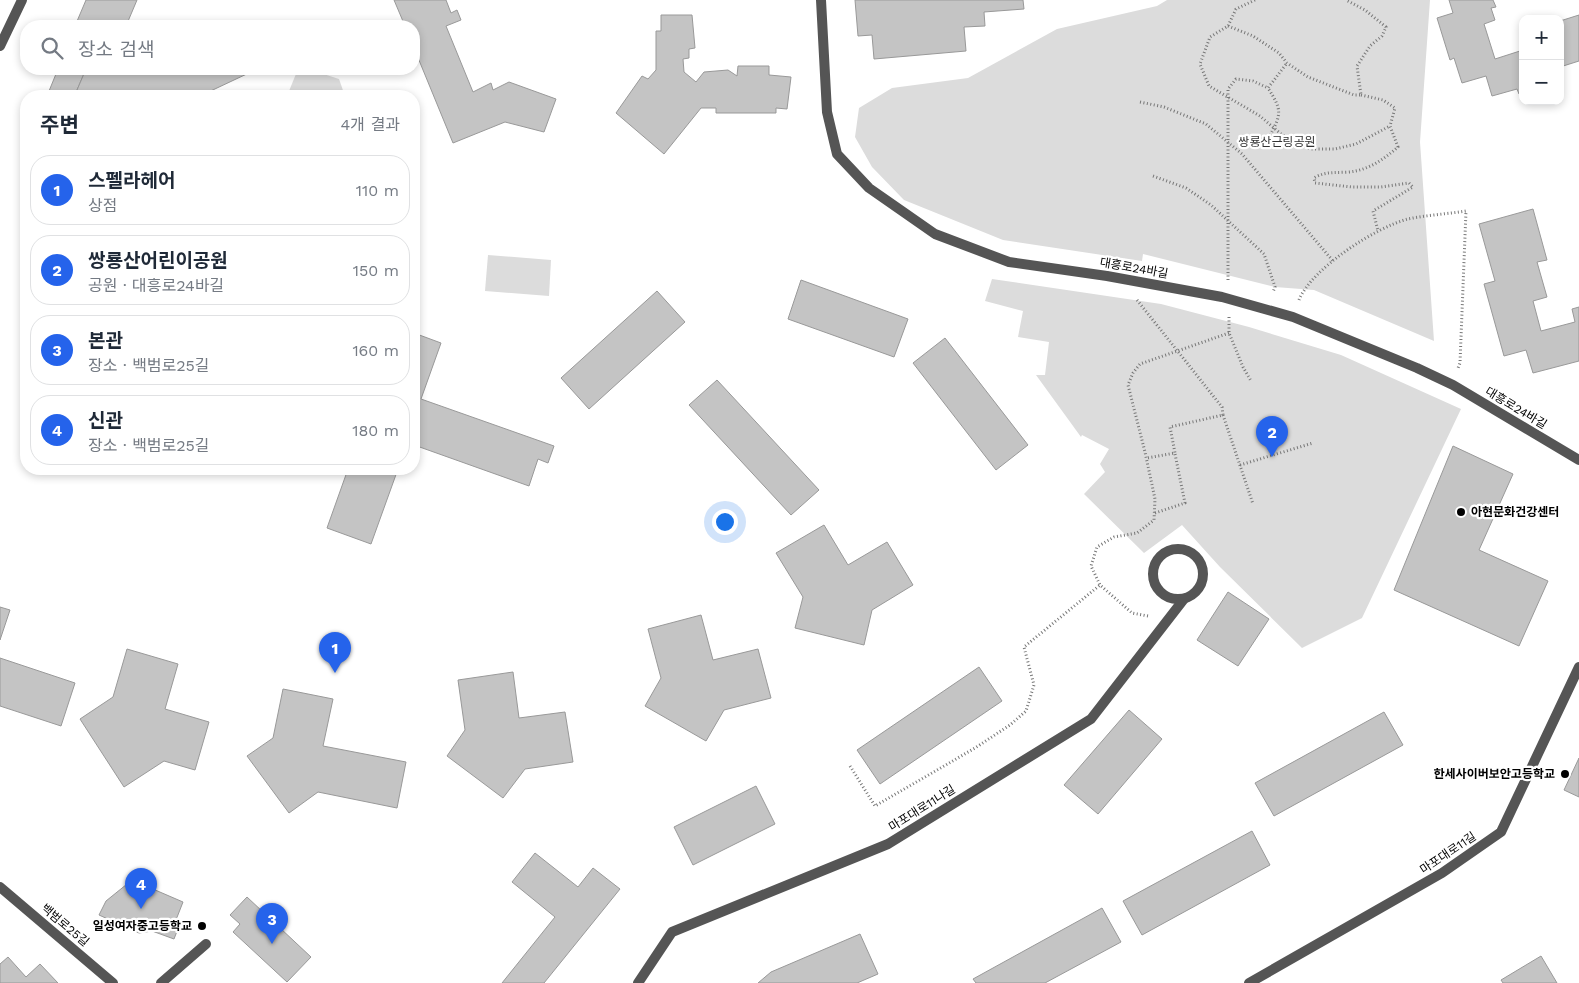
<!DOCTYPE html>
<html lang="ko">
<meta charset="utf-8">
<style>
body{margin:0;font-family:"Work Sans","Noto Sans KR",sans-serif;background:#f6f6f7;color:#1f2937}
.controls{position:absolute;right:15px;top:15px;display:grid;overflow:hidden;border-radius:10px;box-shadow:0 2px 8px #0003}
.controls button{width:45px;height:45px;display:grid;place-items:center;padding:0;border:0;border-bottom:1px solid #e0e1e3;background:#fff;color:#1f2937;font:25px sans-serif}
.you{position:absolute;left:724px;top:521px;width:18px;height:18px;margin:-12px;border:4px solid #fff;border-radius:50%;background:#1a73e8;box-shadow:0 0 0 8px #1a73e833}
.badge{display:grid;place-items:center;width:32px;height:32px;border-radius:50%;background:#2563eb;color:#fff;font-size:16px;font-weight:700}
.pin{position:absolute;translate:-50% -41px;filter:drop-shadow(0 1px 2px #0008)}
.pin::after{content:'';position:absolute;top:26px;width:18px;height:15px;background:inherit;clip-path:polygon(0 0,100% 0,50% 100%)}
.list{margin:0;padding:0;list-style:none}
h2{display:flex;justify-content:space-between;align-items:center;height:65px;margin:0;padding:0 20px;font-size:21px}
h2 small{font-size:16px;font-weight:400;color:#747a83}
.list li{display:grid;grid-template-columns:32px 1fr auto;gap:15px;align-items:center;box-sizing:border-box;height:70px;margin:0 10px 10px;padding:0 10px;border:1px solid #e0e1e3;border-radius:20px}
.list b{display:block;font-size:19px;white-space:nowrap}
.list p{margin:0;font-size:16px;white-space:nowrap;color:#747a83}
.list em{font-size:16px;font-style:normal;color:#747a83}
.icon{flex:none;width:28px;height:28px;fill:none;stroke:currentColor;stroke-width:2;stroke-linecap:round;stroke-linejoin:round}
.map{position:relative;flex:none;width:1579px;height:983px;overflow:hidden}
.search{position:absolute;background:#fff;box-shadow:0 2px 8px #0003;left:20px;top:20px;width:400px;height:55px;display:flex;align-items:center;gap:12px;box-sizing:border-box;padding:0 18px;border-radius:20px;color:#747a83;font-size:19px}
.panel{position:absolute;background:#fff;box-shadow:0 2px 8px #0003;left:20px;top:90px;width:400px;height:385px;border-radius:20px}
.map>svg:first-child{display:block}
</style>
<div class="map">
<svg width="1579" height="983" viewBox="0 0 1579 983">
<rect width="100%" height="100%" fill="#fff"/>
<g fill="#dcdcdc">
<polygon points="1167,0 1430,0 1420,142 1434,341 1314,290 1275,287 1143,254 1142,261 1003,240 904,200 872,167 855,137 859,108 892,88 968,78 1057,29 1157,6"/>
<polygon points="298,69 308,69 339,79 345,96 287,96"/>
<polygon points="488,255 551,260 549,296 485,291"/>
<polygon points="992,279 1161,304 1249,327 1341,355 1461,409 1362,618 1302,648 1220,567 1182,525 1144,553 1084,494 1105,472 1100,464 1109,449 1082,435 1081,437 1036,375 1045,375 1049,342 1018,337 1023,311 985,301"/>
</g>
<g fill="#c4c4c4" stroke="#999">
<polygon points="86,0 137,0 126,26 75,26"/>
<polygon points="394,0 446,0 451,13 457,10 461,20 446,26 473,92 491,83 493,90 509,82 556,99 544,132 505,122 453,143 414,48 414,26 405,26"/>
<polygon points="855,0 1023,0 1024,9 984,12 985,26 964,27 966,51 874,59 872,35 858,36"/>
<polygon points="1449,0 1493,0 1496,7 1491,8 1495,20 1484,24 1495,59 1523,50 1523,93 1519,94 1517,89 1492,96 1486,76 1462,83 1454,58 1450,60 1437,18 1453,13"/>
<polygon points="661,15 692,15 695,48 689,49 689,58 683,59 684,72 696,82 704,72 728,70 737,76 738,66 769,66 769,75 791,77 787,109 776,108 776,113 716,113 716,108 701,108 664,154 616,113 642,76 648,79 656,70 656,31 661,31"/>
<polygon points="1579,15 1579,61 1560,67 1560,21"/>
<polygon points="58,69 86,69 77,90 92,96 47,96"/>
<polygon points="86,69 143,69 156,74 170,69 250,69 251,72 200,96 92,96 77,90"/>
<polygon points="1533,209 1547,260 1537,262 1547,297 1533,301 1541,331 1575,322 1572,309 1579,307 1579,361 1533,373 1526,350 1504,356 1484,284 1495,281 1479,224"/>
<polygon points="801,280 908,319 894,357 788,319"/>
<polygon points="657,291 685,322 589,409 561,378"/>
<polygon points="414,333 441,343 421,399 554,446 548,463 538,459 529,486 414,445"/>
<polygon points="945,338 1028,445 996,470 913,363"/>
<polygon points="717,380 819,490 791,515 689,405"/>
<polygon points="1453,446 1513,474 1479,550 1548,581 1519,646 1394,590"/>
<polygon points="348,469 398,469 371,544 327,528"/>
<polygon points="824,525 848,565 887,542 913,585 872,610 864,645 795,628 803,597 776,553"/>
<polygon points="1228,592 1269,619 1238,666 1197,640"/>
<polygon points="0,607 10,610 0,640"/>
<polygon points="701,615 713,660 758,649 771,698 724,710 706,741 645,706 661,678 648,629"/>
<polygon points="127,649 178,664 165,709 209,722 195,770 164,761 124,787 80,719 113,697"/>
<polygon points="0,658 75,683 61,726 0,706"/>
<polygon points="979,667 1002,701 880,784 857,750"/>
<polygon points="513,672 519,718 565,712 573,762 525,769 503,798 447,756 465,730 458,680"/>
<polygon points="283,689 333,699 323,746 406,762 397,808 318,792 289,813 247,756 273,738"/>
<polygon points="1129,710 1162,739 1098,814 1064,785"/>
<polygon points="1384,712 1403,745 1274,816 1255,783"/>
<polygon points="1579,758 1579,797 1564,790"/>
<polygon points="756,786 775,824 693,865 674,827"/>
<polygon points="1252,831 1270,865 1142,935 1123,901"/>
<polygon points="535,853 578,887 593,868 620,889 544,983 502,983 555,917 512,882"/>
<polygon points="132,880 183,902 174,925 179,926 174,939 152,931 139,933 99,915 106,901"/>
<polygon points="247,897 311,957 287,982 233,932 240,924 230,915"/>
<polygon points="1102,908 1121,942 1045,983 976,983 973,979"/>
<polygon points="860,934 878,974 857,983 758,983 771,972"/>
<polygon points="1541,956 1557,983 1503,983 1501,980"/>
<polygon points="8,957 26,977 40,964 58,983 0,983 0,964"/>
</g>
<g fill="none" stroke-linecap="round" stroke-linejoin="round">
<g stroke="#777" stroke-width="3" stroke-dasharray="1 2.5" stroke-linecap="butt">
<path d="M1255,0L1236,9L1228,26L1210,37L1200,64L1209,86L1260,116L1281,134L1310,149H1335L1356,144L1390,126L1398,147C1384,159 1369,170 1349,172C1336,173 1325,171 1314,178L1315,183L1352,187H1381L1409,183L1413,187L1373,211L1378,231"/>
<polyline points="1228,26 1253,36 1279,53 1287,63 1308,77 1354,95 1361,95 1357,66 1370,46 1382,36 1386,27 1365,10 1346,0"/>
<polyline points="1361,95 1383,100 1395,108 1390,126"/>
<polyline points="1140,102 1164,107 1206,124 1242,154 1333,261"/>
<path d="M1254,141L1269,137C1282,114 1282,110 1268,88"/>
<polyline points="1153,176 1186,188 1211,205 1264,254 1275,287 1273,292"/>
<polyline points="1228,280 1228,89 1236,79 1253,81 1268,88 1287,63"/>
<polyline points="1137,300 1222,407 1223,415 1170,427 1175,453 1147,458"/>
<path d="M1299,300C1311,269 1376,227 1408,219C1427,215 1447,214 1466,211L1460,363L1458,368"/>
<polyline points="1229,317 1229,333 1243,367 1251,381"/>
<polyline points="1223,415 1253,504"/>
<polyline points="1240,465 1313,443"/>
<polyline points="1155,513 1185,503 1175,454"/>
<polyline points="1148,616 1132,613 1100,585 1091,566 1097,547 1114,537 1137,533 1154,520 1155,499 1145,452 1128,385 1133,373 1140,364 1229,333"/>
<polyline points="850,766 875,806 975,748 1010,725 1026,711 1034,685 1024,647 1100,585"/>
</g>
<polyline stroke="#555" stroke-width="10" points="161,983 206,944"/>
<g stroke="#555" stroke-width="10">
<polyline points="821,0 827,112 837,154 869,188 935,234 1009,262 1107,276 1222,297 1293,317 1417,368 1453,385 1579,460"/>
<polyline points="0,46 22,0"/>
<circle cx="1178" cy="574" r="25"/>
<polyline points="0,887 113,983"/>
<polyline points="638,983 672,932 888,844 1091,719 1184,599"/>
<polyline points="1249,983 1442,873 1501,832 1579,667"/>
</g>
</g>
<g fill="#000" stroke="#fff" stroke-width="2">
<circle cx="1461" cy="512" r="5"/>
<circle cx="1565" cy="774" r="5"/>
<circle cx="202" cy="926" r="5"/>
</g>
<g text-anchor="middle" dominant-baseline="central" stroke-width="4.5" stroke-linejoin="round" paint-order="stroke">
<g font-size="12" fill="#333" stroke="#fff">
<text x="1277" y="142">쌍룡산근링공원</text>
</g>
<g font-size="12" fill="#000" stroke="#fff">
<text transform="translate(1134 268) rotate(10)">대흥로24바길</text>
<text transform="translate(1516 408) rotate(31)">대흥로24바길</text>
<text transform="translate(922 808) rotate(-32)">마포대로11나길</text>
<text transform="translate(1448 853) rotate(-34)">마포대로11길</text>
<text transform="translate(65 925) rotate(40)">백범로25길</text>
</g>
<g font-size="12" font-weight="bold" fill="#000" stroke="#fff" text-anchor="end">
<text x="1471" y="512" text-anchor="start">아현문화건강센터</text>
<text x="1555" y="774">한세사이버보안고등학교</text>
<text x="192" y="926">일성여자중고등학교</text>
</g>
</g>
</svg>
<div class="controls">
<button>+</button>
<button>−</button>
</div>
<div class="you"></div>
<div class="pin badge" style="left:335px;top:673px">1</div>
<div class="pin badge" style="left:1272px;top:457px">2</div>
<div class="pin badge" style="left:272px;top:944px">3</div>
<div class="pin badge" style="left:141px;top:909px">4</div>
<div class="search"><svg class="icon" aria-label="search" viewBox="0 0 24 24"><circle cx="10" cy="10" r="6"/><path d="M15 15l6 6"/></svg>장소 검색</div>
<section class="panel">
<h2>주변<small>4개 결과</small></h2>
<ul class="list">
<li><span class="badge">1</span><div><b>스펠라헤어</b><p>상점</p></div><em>110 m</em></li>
<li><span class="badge">2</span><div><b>쌍룡산어린이공원</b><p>공원 · 대흥로24바길</p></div><em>150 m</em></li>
<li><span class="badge">3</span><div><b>본관</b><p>장소 · 백범로25길</p></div><em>160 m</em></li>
<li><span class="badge">4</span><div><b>신관</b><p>장소 · 백범로25길</p></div><em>180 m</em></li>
</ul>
</section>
</div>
